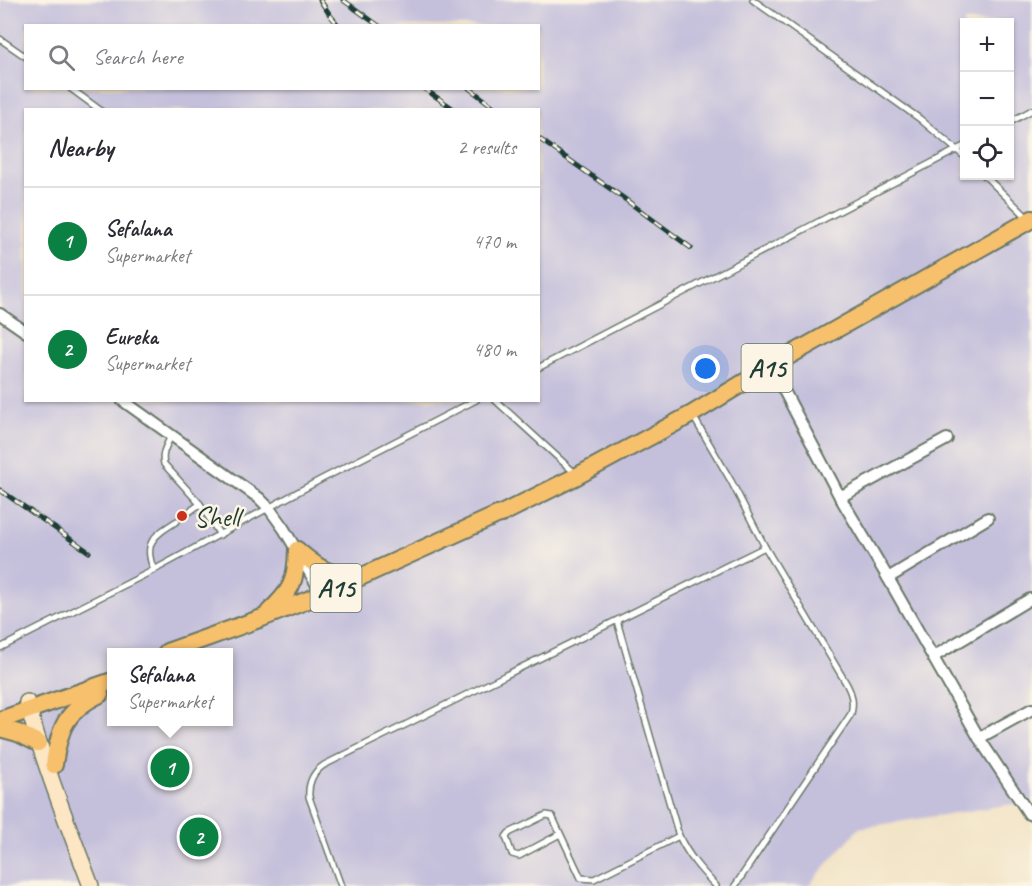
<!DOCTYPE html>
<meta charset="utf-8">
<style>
body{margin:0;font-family:Caveat,sans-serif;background:#f2f2f3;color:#2b2b33}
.controls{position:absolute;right:18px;top:18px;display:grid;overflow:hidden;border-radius:0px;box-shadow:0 2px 4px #0004}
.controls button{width:54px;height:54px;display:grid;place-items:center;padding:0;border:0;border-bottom:2px solid #e1e1e2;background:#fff;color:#2b2b33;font:30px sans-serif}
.you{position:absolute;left:706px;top:369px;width:21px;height:21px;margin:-15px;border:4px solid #fff;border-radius:50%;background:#1a73e8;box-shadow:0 0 0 9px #1a73e833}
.badge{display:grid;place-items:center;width:39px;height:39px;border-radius:50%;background:#0b8043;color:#fff;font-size:20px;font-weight:700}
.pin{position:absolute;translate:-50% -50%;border:3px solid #fff;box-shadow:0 2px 6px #0006}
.popup{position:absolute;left:107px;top:648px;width:126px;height:78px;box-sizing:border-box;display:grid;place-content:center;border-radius:0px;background:#fff;filter:drop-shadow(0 2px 4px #0005);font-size:20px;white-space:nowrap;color:#7c7c81}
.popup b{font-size:22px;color:#2b2b33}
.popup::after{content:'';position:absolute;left:50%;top:100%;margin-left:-12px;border:12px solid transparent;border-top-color:#fff}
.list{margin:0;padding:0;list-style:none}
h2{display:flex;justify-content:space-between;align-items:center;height:78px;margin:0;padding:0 24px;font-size:26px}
h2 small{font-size:20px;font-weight:400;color:#7c7c81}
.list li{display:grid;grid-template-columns:39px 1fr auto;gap:18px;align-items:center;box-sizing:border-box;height:108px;padding:0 24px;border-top:2px solid #e1e1e2}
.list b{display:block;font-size:22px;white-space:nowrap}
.list p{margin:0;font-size:20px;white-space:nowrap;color:#7c7c81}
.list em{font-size:20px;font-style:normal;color:#7c7c81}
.icon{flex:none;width:33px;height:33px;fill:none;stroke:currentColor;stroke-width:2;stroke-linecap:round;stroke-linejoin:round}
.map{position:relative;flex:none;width:1032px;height:886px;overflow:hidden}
.search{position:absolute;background:#fff;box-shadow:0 2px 4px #0004;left:24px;top:24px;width:516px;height:66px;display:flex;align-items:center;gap:15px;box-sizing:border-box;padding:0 21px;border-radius:0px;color:#7c7c81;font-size:22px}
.panel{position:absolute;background:#fff;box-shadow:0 2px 4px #0004;left:24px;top:108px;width:516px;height:294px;border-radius:0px}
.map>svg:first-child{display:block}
</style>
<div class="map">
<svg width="1032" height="886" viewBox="0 0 1032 886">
<rect width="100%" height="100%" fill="#fcf5e5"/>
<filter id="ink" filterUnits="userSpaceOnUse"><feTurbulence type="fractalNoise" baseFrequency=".0167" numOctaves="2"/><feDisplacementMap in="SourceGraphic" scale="12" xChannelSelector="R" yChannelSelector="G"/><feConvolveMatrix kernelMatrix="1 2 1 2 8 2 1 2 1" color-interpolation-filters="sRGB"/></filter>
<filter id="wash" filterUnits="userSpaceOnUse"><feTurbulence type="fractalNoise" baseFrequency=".008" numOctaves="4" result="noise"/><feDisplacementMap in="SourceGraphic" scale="24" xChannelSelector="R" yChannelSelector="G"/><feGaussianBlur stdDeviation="1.35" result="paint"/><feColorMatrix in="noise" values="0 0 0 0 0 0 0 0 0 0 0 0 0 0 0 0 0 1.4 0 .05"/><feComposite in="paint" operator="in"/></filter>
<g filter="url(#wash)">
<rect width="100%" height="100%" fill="#f2e4c7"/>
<path fill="#c4c0db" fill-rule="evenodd" d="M0,0H1032V801L859,828L808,886H0ZM964,22H1010V176H964ZM26,26H538V88H26ZM26,110H538V400H26ZM112,652H228V722H112Z"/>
</g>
<g filter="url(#ink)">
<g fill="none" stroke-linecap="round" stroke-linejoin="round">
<g stroke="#697767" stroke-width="8">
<g id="lane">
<polyline points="753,0 920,119 964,156"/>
<polyline points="0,39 26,57"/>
<polyline points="70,88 100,110"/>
<polyline points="1010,122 1032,110"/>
<polyline points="985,176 1029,219"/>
<polyline points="538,368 964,146"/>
<polyline points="495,400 576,474"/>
<path d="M693,416L731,481L765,547L846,683C852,694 854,702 851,714L735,886"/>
<path d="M171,436C167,445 161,453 164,464L200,504L220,535"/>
<polyline points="189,512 200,504"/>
<path d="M154,570C142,542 155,535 177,521"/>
<path d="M617,621L679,836C689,857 701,870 716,886"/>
<polyline points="0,648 154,570 320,480 476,400"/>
<polyline points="560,834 519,856 512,854 506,837 509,833 546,815 552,816 581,878 594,879 679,836"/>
<path d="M341,886L309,797C308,783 312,773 324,765L765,547"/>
</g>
</g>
<g stroke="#697767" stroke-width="14">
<g id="street">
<polyline points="0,314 26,332"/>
<polyline points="771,366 840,497 888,578 979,738 1029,814 1032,815"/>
<polyline points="122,400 245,488 259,498 269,508 284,529 327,602"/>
<polyline points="840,497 947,439"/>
<polyline points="888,578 988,518"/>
<polyline points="933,657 1030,599"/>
<polyline points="979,738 1032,709"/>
</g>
</g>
<g stroke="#697767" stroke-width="18">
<path id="secondary" d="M27,702C44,765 68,825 91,886"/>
</g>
<g stroke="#697767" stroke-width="20">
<g id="primary">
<path d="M297,550C318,568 328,575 357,578"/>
<path d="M269,612C292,590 296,582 297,550"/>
<polyline points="167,652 262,618 323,594 497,515 501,514 577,476 692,414 771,366 1032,219"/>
<polyline points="0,720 112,681"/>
<polyline points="0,728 18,733 38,743"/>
<path d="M54,765C59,729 65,711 100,694"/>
</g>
</g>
<use href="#lane" stroke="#fff" stroke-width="5"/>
<use href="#street" stroke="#fff" stroke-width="10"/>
<use href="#secondary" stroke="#fce6c4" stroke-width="15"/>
<use href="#primary" stroke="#f7c06c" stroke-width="16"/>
<g stroke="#1f3d34" stroke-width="5">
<g id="rail">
<polyline points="320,0 330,15 339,26"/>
<polyline points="343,0 379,26"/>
<polyline points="423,88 451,107"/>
<polyline points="469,88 498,110"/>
<polyline points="538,138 622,197 691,248"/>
<polyline points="0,490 89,552"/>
</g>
</g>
<use href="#rail" stroke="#fcf5e5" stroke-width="3" stroke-dasharray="9" stroke-linecap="butt"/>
</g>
</g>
<circle fill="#c8321e" stroke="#fcf5e5" stroke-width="2" cx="182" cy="516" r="6"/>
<g text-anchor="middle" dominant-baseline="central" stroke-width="5" stroke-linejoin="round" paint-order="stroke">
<g fill="#fcf5e5" stroke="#617469" stroke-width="1.5">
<rect x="741.5" y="344" width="51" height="48" rx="4.5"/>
<rect x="310.5" y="564" width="51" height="48" rx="4.5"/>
</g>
<g font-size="27" font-weight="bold" fill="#1f3d34">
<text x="767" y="368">A15</text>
<text x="336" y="588">A15</text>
</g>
<g font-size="28" fill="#1f3d34" stroke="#fcf5e5" text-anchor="start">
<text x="194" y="516">Shell</text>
</g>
</g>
</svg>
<div class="controls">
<button>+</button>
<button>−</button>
<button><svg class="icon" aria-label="locate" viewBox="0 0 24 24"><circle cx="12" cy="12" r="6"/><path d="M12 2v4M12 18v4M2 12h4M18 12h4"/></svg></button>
</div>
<div class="you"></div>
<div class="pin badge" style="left:170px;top:768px">1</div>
<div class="popup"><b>Sefalana</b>Supermarket</div>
<div class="pin badge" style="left:199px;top:837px">2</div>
<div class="search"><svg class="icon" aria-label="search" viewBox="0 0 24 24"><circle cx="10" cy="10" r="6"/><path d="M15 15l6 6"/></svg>Search here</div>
<section class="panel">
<h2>Nearby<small>2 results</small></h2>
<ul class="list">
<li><span class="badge">1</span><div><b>Sefalana</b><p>Supermarket</p></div><em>470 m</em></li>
<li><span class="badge">2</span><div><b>Eureka</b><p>Supermarket</p></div><em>480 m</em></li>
</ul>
</section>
</div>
